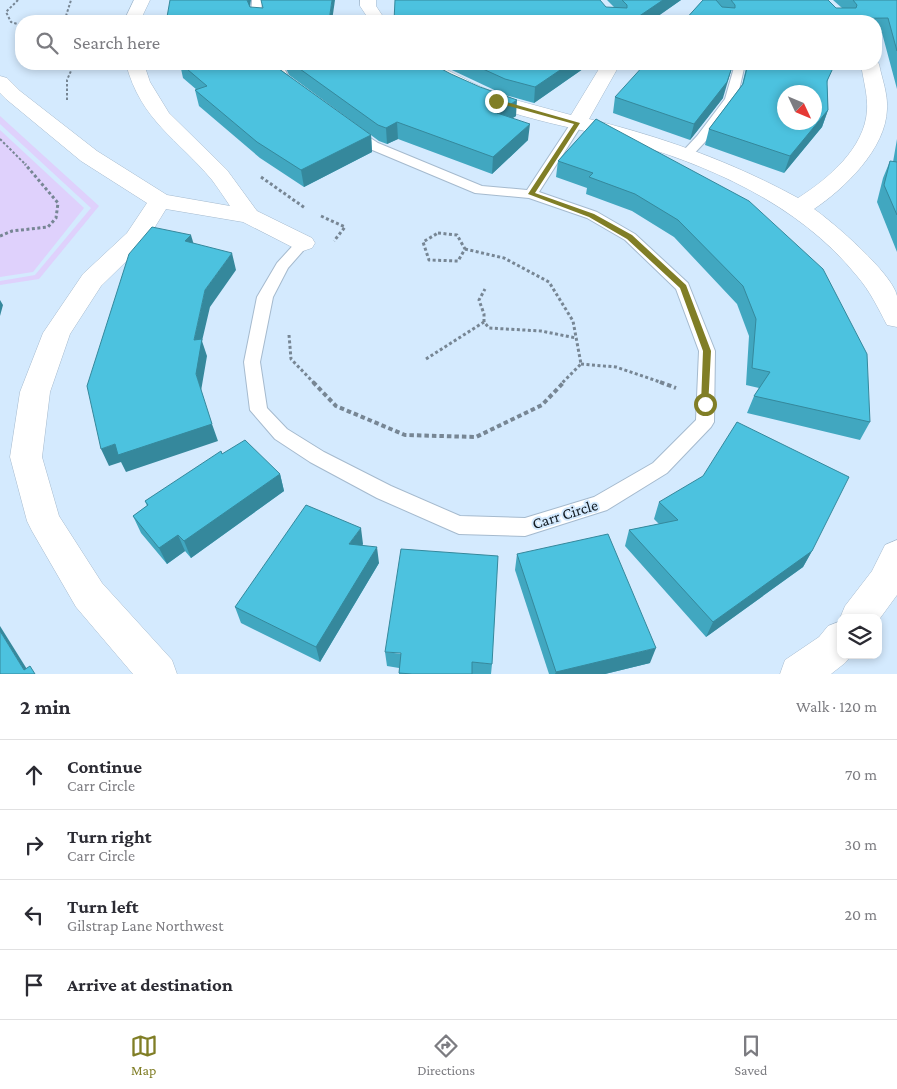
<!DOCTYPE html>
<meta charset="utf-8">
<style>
body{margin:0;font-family:"Crimson Pro",serif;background:#f7f7f7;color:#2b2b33}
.controls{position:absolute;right:15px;bottom:15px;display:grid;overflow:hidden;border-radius:10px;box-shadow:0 2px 8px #0003}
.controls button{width:45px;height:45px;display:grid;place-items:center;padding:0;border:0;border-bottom:1px solid #e1e1e2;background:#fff;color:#2b2b33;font:25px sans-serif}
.compass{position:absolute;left:777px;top:85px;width:45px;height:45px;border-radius:50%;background:#fff;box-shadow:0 2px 8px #0003;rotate:134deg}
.stop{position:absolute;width:15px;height:15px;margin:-11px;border:4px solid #807e26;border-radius:50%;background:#fff}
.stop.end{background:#807e26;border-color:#fff;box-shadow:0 1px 5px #0008}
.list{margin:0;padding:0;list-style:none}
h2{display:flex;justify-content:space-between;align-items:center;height:65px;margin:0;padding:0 20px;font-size:21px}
h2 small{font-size:16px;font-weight:400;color:#7c7c81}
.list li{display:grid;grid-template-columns:32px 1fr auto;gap:15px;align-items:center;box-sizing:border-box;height:70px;padding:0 20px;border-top:1px solid #e1e1e2}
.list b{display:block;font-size:19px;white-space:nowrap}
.list p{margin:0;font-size:16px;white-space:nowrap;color:#7c7c81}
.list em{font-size:16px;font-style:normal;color:#7c7c81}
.icon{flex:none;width:28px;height:28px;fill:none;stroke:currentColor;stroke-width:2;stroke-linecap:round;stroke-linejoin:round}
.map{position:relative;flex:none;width:897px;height:674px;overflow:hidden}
.search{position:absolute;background:#fff;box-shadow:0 2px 8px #0003;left:15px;right:15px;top:15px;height:55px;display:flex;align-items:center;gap:12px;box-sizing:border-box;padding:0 18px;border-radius:20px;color:#7c7c81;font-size:19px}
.sheet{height:345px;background:#fff}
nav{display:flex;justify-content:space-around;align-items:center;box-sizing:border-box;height:70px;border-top:1px solid #e1e1e2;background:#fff;font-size:14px;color:#7c7c81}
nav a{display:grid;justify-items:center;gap:2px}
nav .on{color:#807e26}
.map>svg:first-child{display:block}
</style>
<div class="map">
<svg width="897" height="674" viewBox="0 0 897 674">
<rect width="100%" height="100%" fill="#d4eafe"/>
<g fill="#dfd1fc">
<polygon points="0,116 99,206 39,279 0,285 0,281 35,275 91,208 0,124"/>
<polygon points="0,130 84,208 33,272 0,277"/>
</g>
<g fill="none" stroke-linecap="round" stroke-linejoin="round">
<g stroke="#a5bace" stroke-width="2">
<g id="lane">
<polygon points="252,0 262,0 261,14 264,21 254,21 251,14"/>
<path d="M272,64H282L288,76L299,85L297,87C283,91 276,75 272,64Z"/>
<polygon points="735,64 745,64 737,99 705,142 690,158 682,158 680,155 682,152 697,136 725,99"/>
<polygon points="577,119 583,123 539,192 597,212 635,234 688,283 715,351 714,422 711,427 667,473 607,510 525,536 459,534 452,531 377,498 310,462 275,439 250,410 244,362 257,297 277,263 298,240 308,240 310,243 288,268 273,297 260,362 267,408 287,429 324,452 391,486 460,516 525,518 594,497 653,463 696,420 699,351 676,289 625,240 587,218 529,198 475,193 370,149 349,132 355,128 378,143 482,186 527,190 573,120"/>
</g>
</g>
<g stroke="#a5bace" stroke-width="1">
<g id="street">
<polygon points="134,0 150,0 140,21 124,21"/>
<polygon points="360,0 376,0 376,6 386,21 370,21 360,6"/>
<path d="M876,60L879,64C882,79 888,94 887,109C886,149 844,189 814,209C833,222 893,274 897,296C897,306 897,317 897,327L887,325C878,308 870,291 857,276C798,203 707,164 618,139C575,128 532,121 490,105C464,95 439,82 415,68L413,64H435L475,84L504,97L571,115L602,64H620L589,119C663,137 732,162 798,198C828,179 865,148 867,110C868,95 863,79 861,64H876Z"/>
<path d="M126,64H144L150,82L169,113L227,170L257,211L312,238L315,243L312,248L303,251L294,248L243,222L166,209L145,243L101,286L70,334L50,392L42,457L59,516L102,583L172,660L177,674H133L76,607L32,531L27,521L10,457L20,392L43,333L83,274L127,233L147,203L81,161L6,99L0,93V76L7,78L20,91L97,151L167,195L230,206C224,197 218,188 212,180C178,139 141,121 126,64Z"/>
<polygon points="897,540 897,595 878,621 878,618 841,618 841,621 840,618 845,606 872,571 885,545"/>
<polygon points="841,621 841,655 852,655 845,663 831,674 780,674 785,660 819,637 828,626"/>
</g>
</g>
<g stroke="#778694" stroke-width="2" stroke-dasharray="2.5 2" stroke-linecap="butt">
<polyline points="18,0 6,12 11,22 21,25"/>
<polyline points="66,16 71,0"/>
<polyline points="66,16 72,21"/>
<polyline points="52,21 66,16"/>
<polyline points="67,100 67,80 74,64"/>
<polyline points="0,139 26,165"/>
</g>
<g stroke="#778694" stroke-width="3" stroke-dasharray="3 2.5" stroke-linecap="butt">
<polyline points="261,177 305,208"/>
<polyline points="321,216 345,227 334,241"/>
<polygon points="438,233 457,235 465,249 458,261 429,260 423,242"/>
<polyline points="0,236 12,231 48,227 56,218 58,203 25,164"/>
<polyline points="465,249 504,258 549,282 573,321 581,364 562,383"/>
<polyline points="484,322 484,314 479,300 485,289"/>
<polyline points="289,335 291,359 314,383"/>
<polyline points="426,359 484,322 489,328 541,331 576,338"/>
<polyline points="581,364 616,367 663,383"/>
</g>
<g stroke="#778694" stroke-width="4" stroke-dasharray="4.5 3" stroke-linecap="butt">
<polyline points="313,382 336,406 405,435 476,437 542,405 564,382"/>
<polyline points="660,382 676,388"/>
</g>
<use href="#lane" fill="#fff" fill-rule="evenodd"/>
<use href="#street" fill="#fff" fill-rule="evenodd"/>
</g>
<g fill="#41a7c0">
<polygon points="607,0 681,0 651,21 606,7 614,7"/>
<polygon points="703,0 828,0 836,8 842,8 833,0 897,0 897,89 882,33 876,33 876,21 684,21"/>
<polygon points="180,64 275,64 275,66 371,135 372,152 304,187 260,158 199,106 195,90 197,90 183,78"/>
<polygon points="284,64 432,64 516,116 512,118 528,140 492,174 398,139 387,144 379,141 289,75"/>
<polygon points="439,64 590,64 534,103 505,95"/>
<polygon points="746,64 831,64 827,84 828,110 822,127 784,173 705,145 709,129 742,85 747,64"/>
<polygon points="615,97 723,98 690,140 613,113"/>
<polygon points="596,119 870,422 860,440 747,413 754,396 759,388 746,385 749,336 737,304 674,237 632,211 586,194 587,188 556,177 558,161"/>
<polygon points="897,139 897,252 877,202 883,178 890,161 893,162"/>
<polygon points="222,454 280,474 284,491 191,558 185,551 167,564 141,533 133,516 147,506 145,501"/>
<polygon points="659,502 812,551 803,567 706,637 625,546 629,530 659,524 654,519"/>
<polygon points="363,544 362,546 379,563 320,662 241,623 235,607"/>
<polygon points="517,554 650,663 605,674 549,674 515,570"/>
<polygon points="385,652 492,664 491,674 399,674 399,668 387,666"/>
</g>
<g fill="#35889c">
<polygon points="247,0 251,0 249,14"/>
<polygon points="332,0 335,0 332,21 329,21"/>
<polygon points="663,0 681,0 651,21 632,21"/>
<polygon points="569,64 590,64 534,103 535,87"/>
<polygon points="733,64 723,98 690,140 694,124"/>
<polygon points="517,100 516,116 496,129 497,113"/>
<polygon points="828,110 822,127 784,173 790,156"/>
<polygon points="397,122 398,139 387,144 386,128"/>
<polygon points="530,124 528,140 492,174 493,157"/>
<polygon points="371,135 372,152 304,187 301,170"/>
<polygon points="191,235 196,252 185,241"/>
<polygon points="232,253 236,270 210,307 202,341 207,356 201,391 196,374 194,340 205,290"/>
<polygon points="0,300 3,305 0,316"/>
<polygon points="212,424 218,441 126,472 121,462 109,466 101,449 115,444"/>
<polygon points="280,474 284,491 191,558 184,541"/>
<polygon points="361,528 363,544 352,561 349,544"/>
<polygon points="178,535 185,551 167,564 159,548"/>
<polygon points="377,547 379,563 320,662 316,647"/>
<polygon points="812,551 803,567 706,637 713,622"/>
<polygon points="0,626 30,674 24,670 0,631"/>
<polygon points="656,648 650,663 605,674 555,674 556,672"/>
</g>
<g fill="#4cc2df" stroke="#35889c" fill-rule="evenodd">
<polygon points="170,0 247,0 250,7 263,8 261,0 332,0 329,21 169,21 167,17"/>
<polygon points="395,0 600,0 606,7 627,8 627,5 622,0 663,0 632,21 394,21"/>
<polygon points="703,0 716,0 722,7 735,8 735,5 731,0 828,0 836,8 856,8 857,5 853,0 897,0 897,51 888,18 813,19 814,21 684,21"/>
<polygon points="181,64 275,64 275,66 371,135 301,170 257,142 195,90 207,86"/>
<polygon points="293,64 432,64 451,74 480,87 517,100 497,113 530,124 493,157 397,122 386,128 378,125"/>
<polygon points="472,64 569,64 535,87 505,79"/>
<polygon points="645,64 733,64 727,82 694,124 615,97"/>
<path d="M748,64H831L833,68L827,81L828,110L790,156L709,129L743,84ZM784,92H814V122H784Z"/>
<polygon points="596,119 749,201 823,269 867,354 870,422 754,396 770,372 752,368 756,319 743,286 678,220 635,194 589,177 593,173 558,161"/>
<polygon points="890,161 897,162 897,215 884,185"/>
<polygon points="152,227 191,235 185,241 232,253 205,290 194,340 202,339 196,374 212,424 118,455 115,444 101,449 87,386 129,254"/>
<polygon points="737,422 849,477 812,551 713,622 629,530 678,520 659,502 703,476"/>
<polygon points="245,440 280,474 184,541 178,535 159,548 133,516 148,505 145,501 221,451 222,454"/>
<polygon points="306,505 361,528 349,544 377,547 316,647 235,607"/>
<polygon points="608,534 656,648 556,672 517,554"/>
<polygon points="401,549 498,556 492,664 472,662 472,674 412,674 399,673 401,653 385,652"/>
<polygon points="0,631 24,670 30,666 35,674 0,674"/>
</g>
<polygon fill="#807e26" points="496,99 580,123 535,193 594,214 632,235 686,285 711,351 708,407 705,408 701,404 703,351 680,288 627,239 589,217 528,194 574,124 494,102"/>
<g text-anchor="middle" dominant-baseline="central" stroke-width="4" stroke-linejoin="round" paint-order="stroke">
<g font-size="16" fill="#131b22" stroke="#d4eafe">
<text transform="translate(565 514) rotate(-17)">Carr Circle</text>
</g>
</g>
</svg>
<div class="controls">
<button><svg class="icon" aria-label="layers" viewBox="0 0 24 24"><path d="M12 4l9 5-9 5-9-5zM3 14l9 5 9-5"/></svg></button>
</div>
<svg class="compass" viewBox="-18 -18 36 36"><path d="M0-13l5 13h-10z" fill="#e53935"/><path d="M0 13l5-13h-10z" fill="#7c7c81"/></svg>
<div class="stop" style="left:705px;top:404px"></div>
<div class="stop end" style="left:496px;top:101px"></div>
<div class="search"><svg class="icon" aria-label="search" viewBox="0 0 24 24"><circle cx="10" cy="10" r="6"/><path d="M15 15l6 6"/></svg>Search here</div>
</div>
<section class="sheet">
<h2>2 min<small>Walk · 120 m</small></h2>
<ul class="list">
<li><svg class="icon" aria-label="ahead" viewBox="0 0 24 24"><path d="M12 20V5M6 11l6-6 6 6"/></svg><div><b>Continue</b><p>Carr Circle</p></div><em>70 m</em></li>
<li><svg class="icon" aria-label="right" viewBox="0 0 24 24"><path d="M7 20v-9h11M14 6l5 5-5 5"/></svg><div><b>Turn right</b><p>Carr Circle</p></div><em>30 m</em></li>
<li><svg class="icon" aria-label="left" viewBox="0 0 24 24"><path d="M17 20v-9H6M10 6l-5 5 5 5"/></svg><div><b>Turn left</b><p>Gilstrap Lane Northwest</p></div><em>20 m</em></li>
<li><svg class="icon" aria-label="arrive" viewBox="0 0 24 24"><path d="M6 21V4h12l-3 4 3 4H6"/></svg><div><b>Arrive at destination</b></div></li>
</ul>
</section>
<nav>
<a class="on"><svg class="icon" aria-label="map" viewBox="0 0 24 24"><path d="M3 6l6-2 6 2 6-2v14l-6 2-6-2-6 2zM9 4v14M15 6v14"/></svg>Map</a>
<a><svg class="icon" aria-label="directions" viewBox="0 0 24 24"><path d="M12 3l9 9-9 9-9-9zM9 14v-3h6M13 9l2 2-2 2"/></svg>Directions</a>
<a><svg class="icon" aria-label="saved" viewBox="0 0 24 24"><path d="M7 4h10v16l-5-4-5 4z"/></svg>Saved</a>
</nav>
